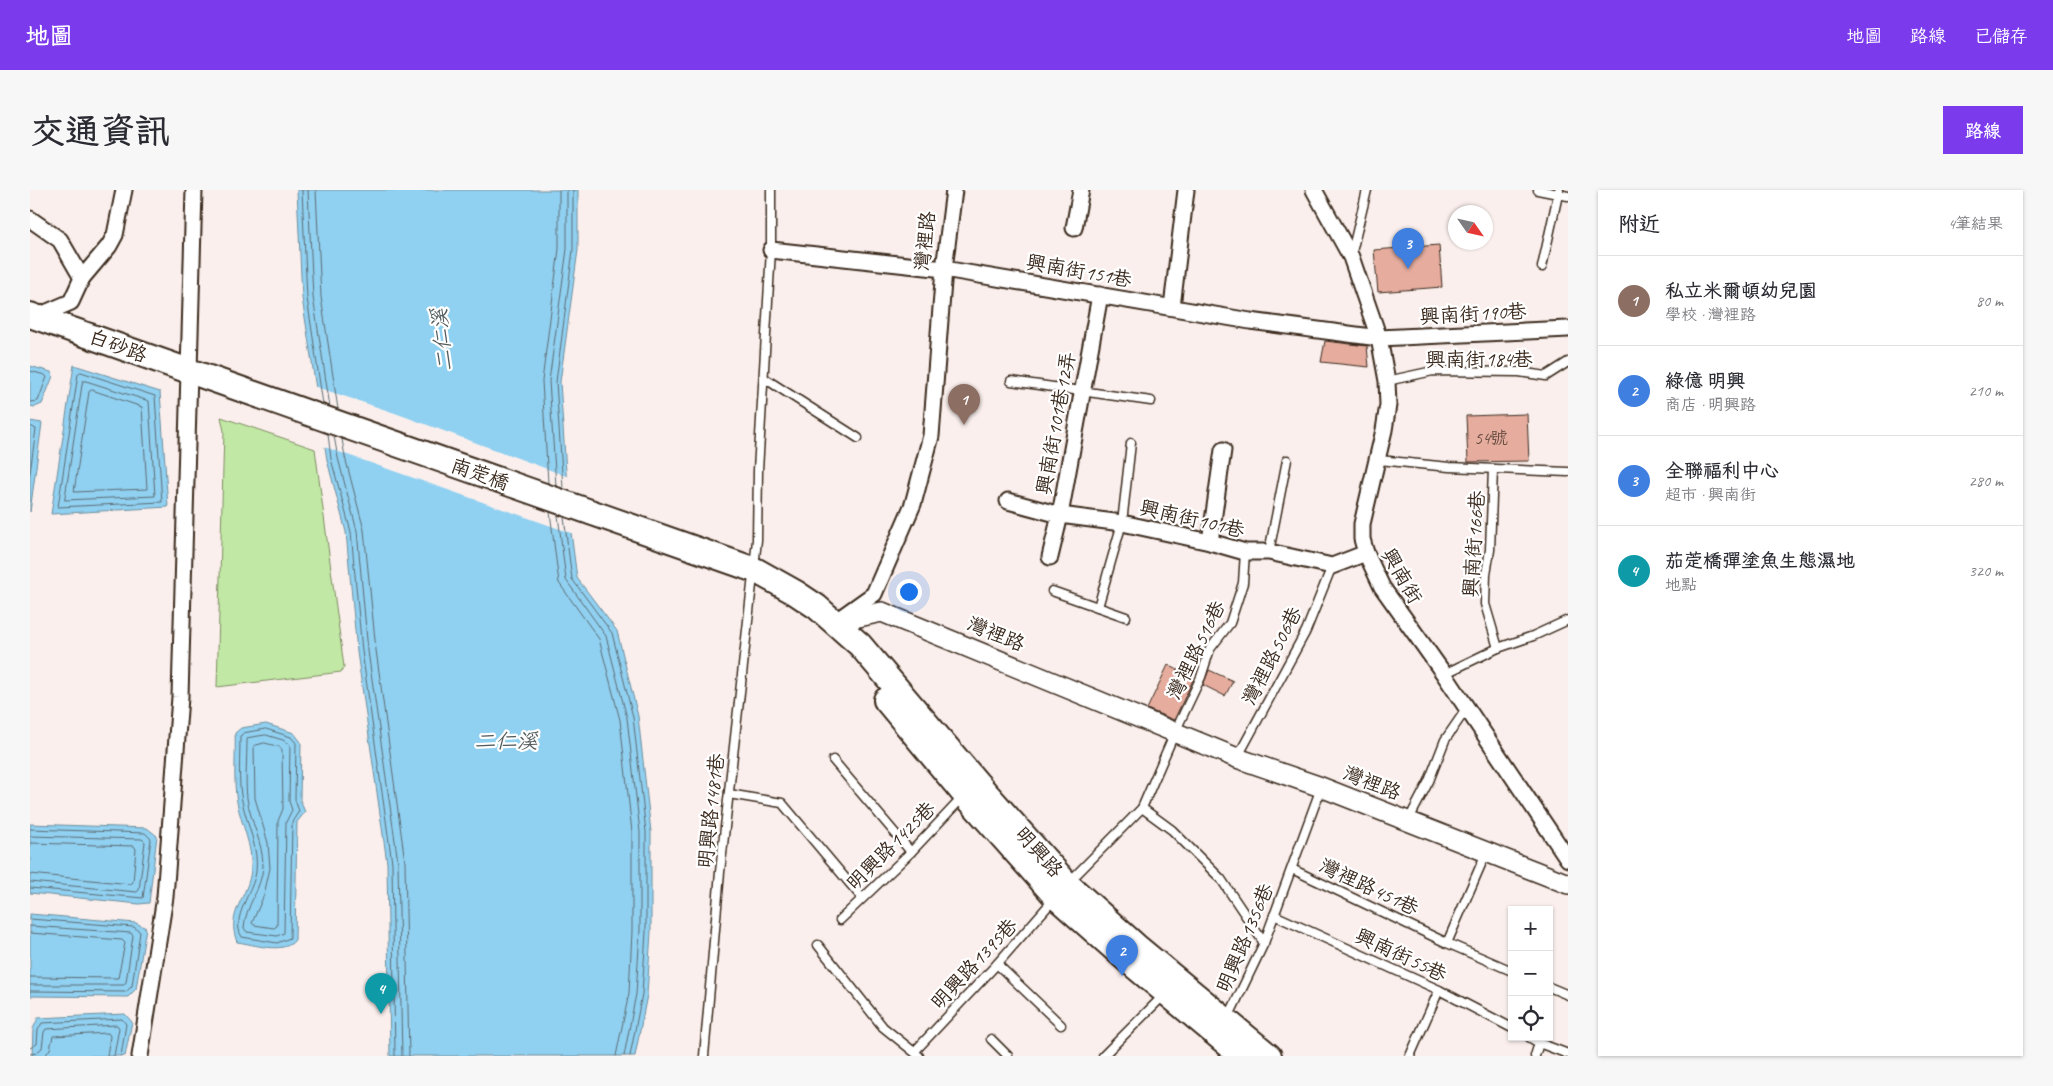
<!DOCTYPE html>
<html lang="zh-TW">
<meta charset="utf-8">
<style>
body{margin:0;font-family:Caveat,"LXGW WenKai TC",sans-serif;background:#f7f7f7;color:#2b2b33}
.controls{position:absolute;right:15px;bottom:15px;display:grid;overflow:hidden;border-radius:0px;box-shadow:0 1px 4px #0004}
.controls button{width:45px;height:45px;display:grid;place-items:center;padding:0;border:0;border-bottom:1px solid #e1e1e2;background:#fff;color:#2b2b33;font:25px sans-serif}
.compass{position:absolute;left:1418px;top:15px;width:45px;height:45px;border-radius:50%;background:#fff;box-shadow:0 1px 4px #0004;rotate:124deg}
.you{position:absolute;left:878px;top:401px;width:18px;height:18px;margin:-12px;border:4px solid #fff;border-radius:50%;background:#1a73e8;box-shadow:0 0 0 8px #1a73e833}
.badge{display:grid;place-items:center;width:32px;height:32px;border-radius:50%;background:#7c3aed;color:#fff;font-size:16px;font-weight:700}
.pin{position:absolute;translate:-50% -41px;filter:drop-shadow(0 1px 2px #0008)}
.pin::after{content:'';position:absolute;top:26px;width:18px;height:15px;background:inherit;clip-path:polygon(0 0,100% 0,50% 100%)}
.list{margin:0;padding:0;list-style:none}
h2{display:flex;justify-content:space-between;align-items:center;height:65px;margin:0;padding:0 20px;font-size:21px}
h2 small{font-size:16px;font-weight:400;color:#7c7c81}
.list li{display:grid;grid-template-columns:32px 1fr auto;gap:15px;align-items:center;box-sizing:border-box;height:90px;padding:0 20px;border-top:1px solid #e1e1e2}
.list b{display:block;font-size:19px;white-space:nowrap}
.list p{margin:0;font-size:16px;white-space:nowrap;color:#7c7c81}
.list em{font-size:16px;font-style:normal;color:#7c7c81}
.icon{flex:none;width:28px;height:28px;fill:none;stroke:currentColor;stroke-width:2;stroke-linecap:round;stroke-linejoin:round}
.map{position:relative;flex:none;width:1538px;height:866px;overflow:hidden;border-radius:0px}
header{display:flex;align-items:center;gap:30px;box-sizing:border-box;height:70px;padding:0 25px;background:#7c3aed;color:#fff}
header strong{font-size:24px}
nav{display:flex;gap:28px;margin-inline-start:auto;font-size:18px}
.intro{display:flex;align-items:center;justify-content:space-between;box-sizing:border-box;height:120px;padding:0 30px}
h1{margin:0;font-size:35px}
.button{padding:12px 22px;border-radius:0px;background:#7c3aed;color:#fff;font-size:18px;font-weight:700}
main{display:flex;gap:30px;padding:0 30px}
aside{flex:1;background:#fff;border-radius:0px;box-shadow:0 1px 4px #0004}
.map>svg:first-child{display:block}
</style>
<header>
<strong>地圖</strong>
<nav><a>地圖</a><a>路線</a><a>已儲存</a></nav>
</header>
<div class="intro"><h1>交通資訊</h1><a class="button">路線</a></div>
<main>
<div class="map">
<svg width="1538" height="866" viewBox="0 0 1538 866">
<rect width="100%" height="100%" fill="#faefec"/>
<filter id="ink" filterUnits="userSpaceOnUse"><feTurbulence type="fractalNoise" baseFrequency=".02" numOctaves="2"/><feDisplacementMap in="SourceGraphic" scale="10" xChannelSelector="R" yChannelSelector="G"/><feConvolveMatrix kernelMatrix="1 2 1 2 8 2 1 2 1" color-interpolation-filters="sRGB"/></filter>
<g filter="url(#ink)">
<polygon fill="#c1e9a5" stroke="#7e8a62" points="191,227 285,259 314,477 311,482 187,497 194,241"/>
<g fill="#90d0f1" stroke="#6e8e9d">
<polygon points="267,0 548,0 548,60 530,192 539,327 547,388 587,441 608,526 621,642 621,742 617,805 605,866 360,866 357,673 327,462 316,342 297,270 272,108"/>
<polygon points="44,175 130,202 138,317 21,324"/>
<polygon points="0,176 21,182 23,186 12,214 5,217 0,216"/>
<polygon points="0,231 12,233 0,322"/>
<path d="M236,534L264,543L271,552L270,610L275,622L267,632L265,750C254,765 223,754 207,752C195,722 219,707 221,679C223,656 211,634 207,612C203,593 206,563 205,543L211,538Z"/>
<polygon points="0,634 117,638 127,646 119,713 109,714 0,703"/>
<polygon points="0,724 106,733 116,738 106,799 98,807 0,806"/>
<polygon points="95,824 102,832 95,866 2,866 3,839 8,828"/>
</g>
<polygon fill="#faefec" points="283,196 365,223 539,287 544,344 292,256"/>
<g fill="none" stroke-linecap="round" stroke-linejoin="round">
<g stroke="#5d6c72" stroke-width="1">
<polyline points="272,0 277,108 293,214"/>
<polyline points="278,0 283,107 300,217"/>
<polyline points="286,0 291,107 308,219"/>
<polyline points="0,181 15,185 17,187 8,211 0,212"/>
<polygon points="51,182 125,206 132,312 28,317 48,184"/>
<polygon points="53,191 56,191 119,211 125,306 35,310"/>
<polygon points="62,200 112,217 117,299 44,302 59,202"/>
<polyline points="0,236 6,239 0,283"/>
<polyline points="298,244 301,269 321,342 332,461 362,673 365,866"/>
<polyline points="304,246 308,268 327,341 338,461 368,672 372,866"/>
<polyline points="312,249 315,267 334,340 346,460 375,672 379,866"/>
<polyline points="518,293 512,191 529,59 529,0"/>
<polyline points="526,296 519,191 537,59 537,0"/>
<polyline points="533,298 526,192 543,60 543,0"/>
<polyline points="520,322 529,393 569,449 590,530 602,642 602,741 599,803 586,866"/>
<polyline points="528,325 536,390 576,446 597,528 610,642 610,741 606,804 594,866"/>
<polyline points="534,327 542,389 582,443 603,527 616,642 616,742 612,804 600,866"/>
<path d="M236,539L261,547L266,553L265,610L269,621L262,632L260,748L247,753L212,747C200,729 223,702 226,682C229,658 217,635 212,611C208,593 210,566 210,546L214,543Z"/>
<path d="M236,545L253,550L260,555L259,611L262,620L256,632L254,743L247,746L217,742L214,738C215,716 232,699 233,676C233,652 220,631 217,608C215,590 217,569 217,550L218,548Z"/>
<polygon points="235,553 250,557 252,560 253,619 248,631 247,736 244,738 224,735 222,733 234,705 240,678 238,653 225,608 224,556"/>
<polyline points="0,639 115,643 121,649 113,708 0,698"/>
<polyline points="0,646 112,649 115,652 109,700 107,702 0,692"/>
<polyline points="0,653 104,656 106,659 103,692 101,694 0,684"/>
<polyline points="0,729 104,737 110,742 102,796 96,802 0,801"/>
<polyline points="0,736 101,743 103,746 96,792 94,795 0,795"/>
<polyline points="0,743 92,750 95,753 88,788 0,787"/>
<polyline points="0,858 7,854 8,840 12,833 92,829 96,834 91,866"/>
<polyline points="0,864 6,863 12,858 14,842 16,839 87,835 89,838 84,866"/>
<polyline points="15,866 20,859 23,846 78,843 80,846 77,866"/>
</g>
</g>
<g fill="#e6ad9f" stroke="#3b2a1e">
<polygon points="1409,55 1412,97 1348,102 1344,60"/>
<polygon points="1295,151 1337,156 1339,177 1291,172"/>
<polygon points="1497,224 1499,271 1438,272 1436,226"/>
<polygon points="1138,475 1164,488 1144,530 1117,519"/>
<polygon points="1179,480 1203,491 1195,506 1173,495"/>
</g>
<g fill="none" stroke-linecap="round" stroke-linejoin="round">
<g stroke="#3b2a1e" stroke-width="11">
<g id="service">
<polyline points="1508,0 1538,6"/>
<polyline points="1321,66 1337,0"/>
<polyline points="1512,77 1529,0"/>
<polyline points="734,188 828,248"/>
<polyline points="981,191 1121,211"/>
<polyline points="1357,191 1403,181 1489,182 1516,186 1538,172"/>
<polyline points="1349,270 1419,277 1538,282"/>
<polyline points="1463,279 1460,360 1456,384 1455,414 1468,458"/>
<polyline points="1239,362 1257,270"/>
<polyline points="1022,401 1096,427"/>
<polyline points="1068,417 1092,333 1101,253"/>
<polyline points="1414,484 1468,458 1503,446 1538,430"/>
<polyline points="1207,568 1276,441 1302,376"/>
<polyline points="803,570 881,662"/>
<polyline points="699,604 752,613 832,708"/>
<polyline points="1112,618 1142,640 1191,689 1234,753"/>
<polyline points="1378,631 1399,591 1415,550 1437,518"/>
<polyline points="1262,679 1417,753 1482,781"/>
<polyline points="1039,692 1112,618 1145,542 1171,487 1180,459 1200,433 1213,393 1215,362"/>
<polyline points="1244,725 1409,800 1482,838"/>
<polyline points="810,730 881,662 933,607"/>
<polyline points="1417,753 1456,663"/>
<polyline points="788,755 853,837 889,866"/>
<polyline points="967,774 1031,835"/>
<polyline points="1519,797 1538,805"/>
<polyline points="1198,828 1234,753 1291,598"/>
<polyline points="1499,847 1509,853 1505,866"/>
<polyline points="961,849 978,866"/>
<polyline points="1509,853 1538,864"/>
<polyline points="885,861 967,774 1025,708"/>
<polyline points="674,866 690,682 727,350 728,280 741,60 741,0"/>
<polyline points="1073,866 1135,804"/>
<polyline points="1380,866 1409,800"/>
</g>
</g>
<g stroke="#3b2a1e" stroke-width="19">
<g id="minor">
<polyline points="1284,0 1321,67 1349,148 1357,191 1358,215 1354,240 1332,334 1332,349 1336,363 1352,397 1414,484 1538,669"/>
<polyline points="0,29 30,50 52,88"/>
<polyline points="1044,38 1051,0"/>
<polyline points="741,60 914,79 1220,131 1349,148 1538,139"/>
<polyline points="1142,117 1156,0"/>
<polyline points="4,124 6,127 41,112 52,88 79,56 85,45 94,0"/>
<polyline points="978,311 1030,325 1092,333 1180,352 1215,362 1239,362 1302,376 1336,363"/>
<polyline points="1180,352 1193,260"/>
<polyline points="1020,367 1030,325 1070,105"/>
<polyline points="809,429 844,404 883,314 901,246 914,79 924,0"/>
<polyline points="110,866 135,707 150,507 164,0"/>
</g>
</g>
<g stroke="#3b2a1e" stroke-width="22">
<polyline id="tertiary" points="805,432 852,422 1207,568 1291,597 1538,694"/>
</g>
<g stroke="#3b2a1e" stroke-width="28">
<g id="primary">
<polyline points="0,125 725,380 766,403 787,417 830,455 948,594 1037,694 1106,756 1239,866"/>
<polyline points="856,510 935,605 1026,707 1096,769 1212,866"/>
</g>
</g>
<use href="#service" stroke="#fff" stroke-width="8"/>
<use href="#minor" stroke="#fff" stroke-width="15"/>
<use href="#tertiary" stroke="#fff" stroke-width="19"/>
<use href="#primary" stroke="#fff" stroke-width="24"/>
</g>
</g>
<g text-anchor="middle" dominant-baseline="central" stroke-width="4.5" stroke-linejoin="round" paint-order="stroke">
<g font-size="18" fill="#664b3e">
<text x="1461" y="248">54號</text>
</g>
<g font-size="20" fill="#3b2a1e" stroke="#fff">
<text transform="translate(895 51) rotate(-84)">灣裡路</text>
<text transform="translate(1049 81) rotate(10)">興南街151巷</text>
<text transform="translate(1443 124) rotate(-3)">興南街190巷</text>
<text transform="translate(88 156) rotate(20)">白砂路</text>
<text x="1449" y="169">興南街184巷</text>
<text transform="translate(1026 233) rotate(-80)">興南街101巷12弄</text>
<text transform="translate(450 284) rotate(19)">南萣橋</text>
<text transform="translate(1162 329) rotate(13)">興南街101巷</text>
<text transform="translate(1444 354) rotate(-86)">興南街166巷</text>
<text transform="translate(1372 386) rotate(60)">興南街</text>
<text transform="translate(966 444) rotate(22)">灣裡路</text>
<text transform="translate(1166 460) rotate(-64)">灣裡路516巷</text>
<text transform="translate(1242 466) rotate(-63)">灣裡路506巷</text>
<text transform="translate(1342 593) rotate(21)">灣裡路</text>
<text transform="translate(681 621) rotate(-84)">明興路1481巷</text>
<text transform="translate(861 656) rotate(-45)">明興路1425巷</text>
<text transform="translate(1009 662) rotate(48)">明興路</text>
<text transform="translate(1339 697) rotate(25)">灣裡路451巷</text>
<text transform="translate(1215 748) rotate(-67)">明興路1356巷</text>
<text transform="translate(1371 765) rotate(25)">興南街55巷</text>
<text transform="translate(944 774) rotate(-47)">明興路1395巷</text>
</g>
<g font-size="21" font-style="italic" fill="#545c5d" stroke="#fff">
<text transform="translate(412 150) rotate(-96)">二仁溪</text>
<text x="476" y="551">二仁溪</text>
</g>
</g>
</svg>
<div class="controls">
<button>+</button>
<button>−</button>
<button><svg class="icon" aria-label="locate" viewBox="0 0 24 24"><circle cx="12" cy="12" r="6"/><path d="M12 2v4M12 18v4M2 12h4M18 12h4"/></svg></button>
</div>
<svg class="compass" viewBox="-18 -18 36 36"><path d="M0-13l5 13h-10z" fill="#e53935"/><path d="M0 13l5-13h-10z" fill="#7c7c81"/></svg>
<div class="you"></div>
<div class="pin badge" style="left:934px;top:235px;background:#8d6e63">1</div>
<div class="pin badge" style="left:1092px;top:786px;background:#3f7fe0">2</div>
<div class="pin badge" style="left:1378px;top:79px;background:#3f7fe0">3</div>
<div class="pin badge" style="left:351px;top:824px;background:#0f9aa8">4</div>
</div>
<aside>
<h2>附近<small>4筆結果</small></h2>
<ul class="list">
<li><span class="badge" style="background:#8d6e63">1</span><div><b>私立米爾頓幼兒園</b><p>學校 · 灣裡路</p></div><em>80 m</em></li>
<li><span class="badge" style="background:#3f7fe0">2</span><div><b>綠億 明興</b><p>商店 · 明興路</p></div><em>210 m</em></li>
<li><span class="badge" style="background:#3f7fe0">3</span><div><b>全聯福利中心</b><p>超市 · 興南街</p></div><em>280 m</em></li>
<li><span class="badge" style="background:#0f9aa8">4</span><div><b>茄萣橋彈塗魚生態濕地</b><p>地點</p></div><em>320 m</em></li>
</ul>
</aside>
</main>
